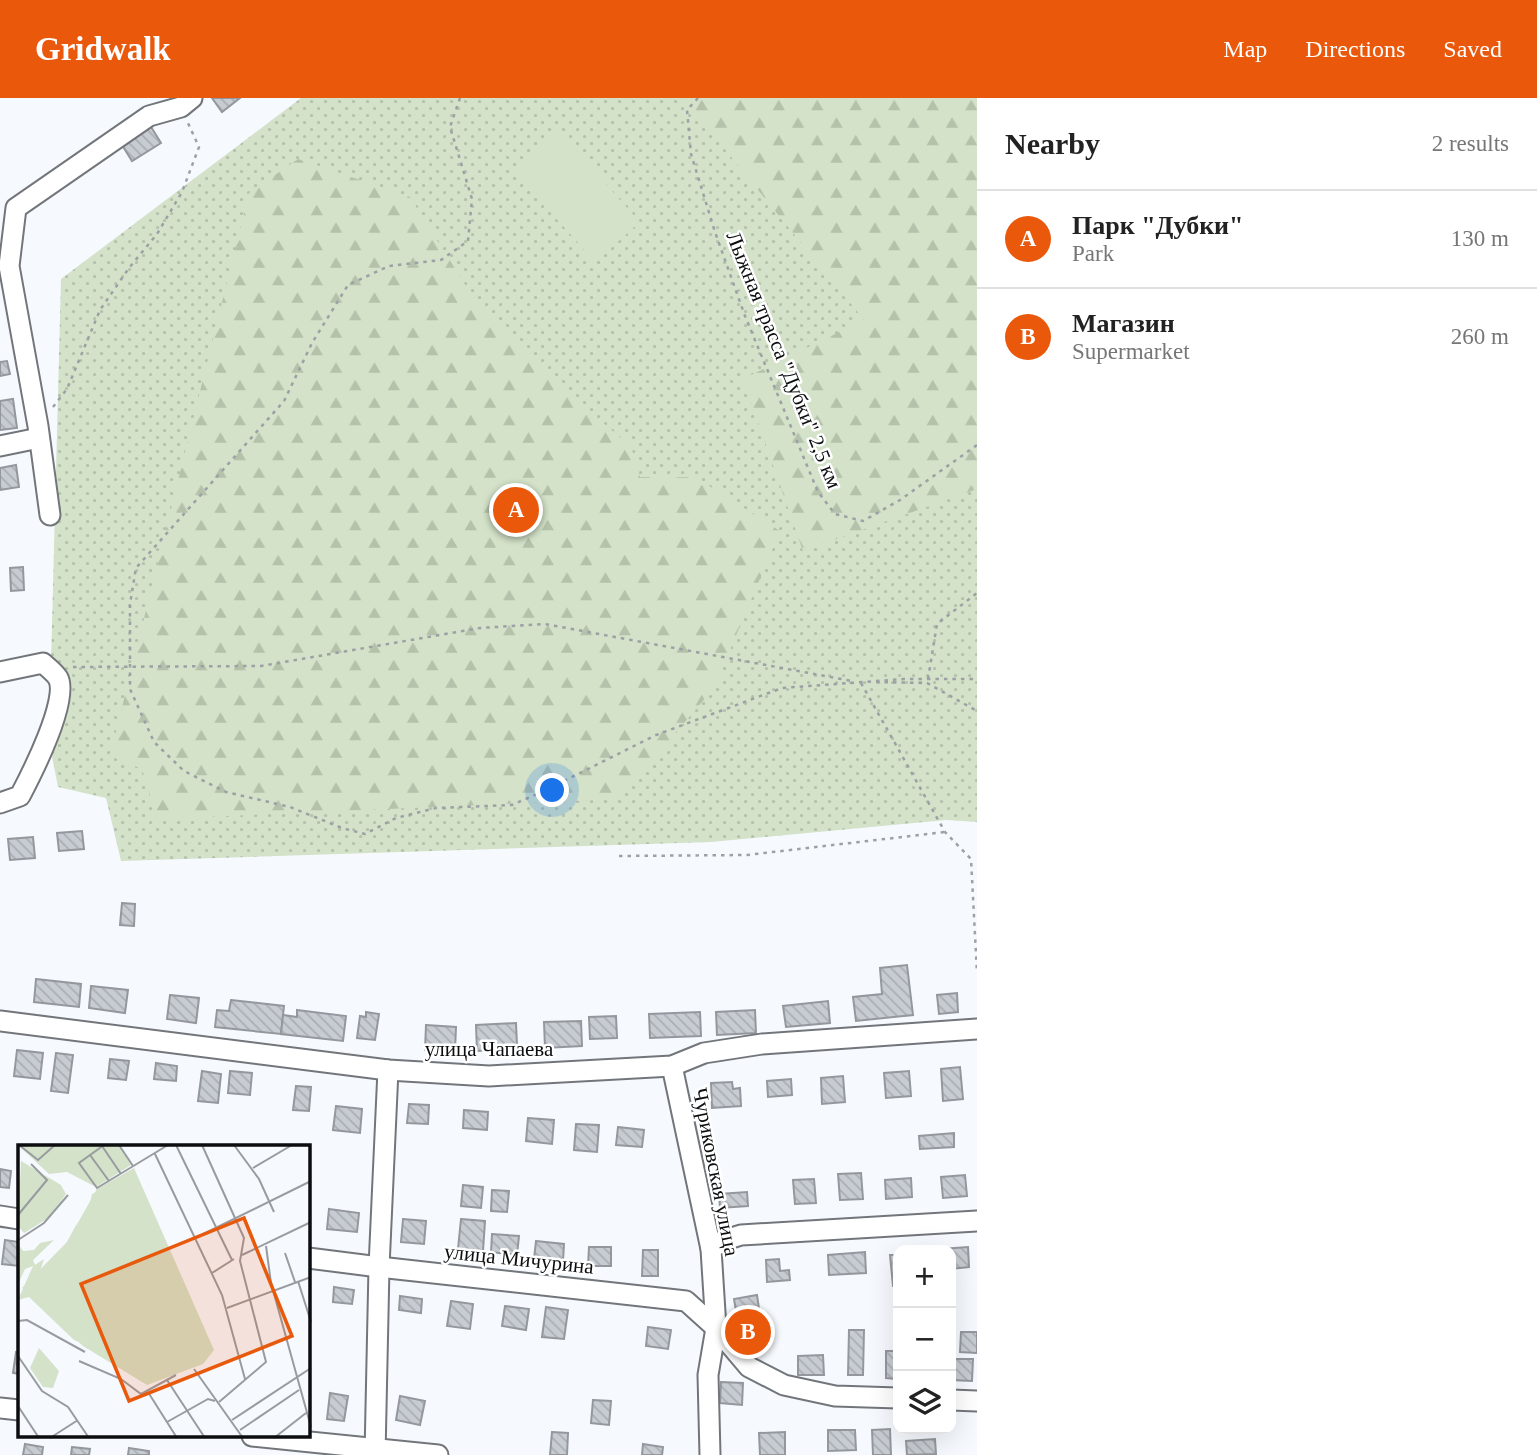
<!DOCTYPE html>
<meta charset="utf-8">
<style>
body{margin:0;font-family:"Times New Roman",serif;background:#f6f6f6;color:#222}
.controls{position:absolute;right:21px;bottom:21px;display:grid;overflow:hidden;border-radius:14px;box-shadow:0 7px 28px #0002}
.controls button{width:63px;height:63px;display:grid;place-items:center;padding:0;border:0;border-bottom:2px solid #e0e0e0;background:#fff;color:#222;font:35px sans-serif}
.you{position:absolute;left:553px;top:693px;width:24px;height:24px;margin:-18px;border:5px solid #fff;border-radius:50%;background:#1a73e8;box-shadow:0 0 0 10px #1a73e833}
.badge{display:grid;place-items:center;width:46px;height:46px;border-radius:50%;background:#ea580c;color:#fff;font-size:23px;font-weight:700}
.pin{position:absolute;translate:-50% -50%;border:4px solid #fff;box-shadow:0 2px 7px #0006}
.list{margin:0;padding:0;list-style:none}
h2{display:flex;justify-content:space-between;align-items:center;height:91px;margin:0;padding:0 28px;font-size:30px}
h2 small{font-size:23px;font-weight:400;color:#767676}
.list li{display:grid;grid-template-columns:46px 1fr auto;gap:21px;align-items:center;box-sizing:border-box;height:98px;padding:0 28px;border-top:2px solid #e0e0e0}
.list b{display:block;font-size:26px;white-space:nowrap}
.list p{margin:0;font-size:23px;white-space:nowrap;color:#767676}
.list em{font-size:23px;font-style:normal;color:#767676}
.icon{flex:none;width:38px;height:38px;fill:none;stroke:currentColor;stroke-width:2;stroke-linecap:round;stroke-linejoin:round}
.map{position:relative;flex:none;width:977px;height:1357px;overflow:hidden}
header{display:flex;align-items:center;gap:42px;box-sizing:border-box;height:98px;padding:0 35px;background:#ea580c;color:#fff}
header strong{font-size:33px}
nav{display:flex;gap:38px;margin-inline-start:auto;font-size:24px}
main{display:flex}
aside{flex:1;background:#fff}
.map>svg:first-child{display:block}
</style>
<header>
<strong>Gridwalk</strong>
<nav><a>Map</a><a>Directions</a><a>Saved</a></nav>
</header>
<main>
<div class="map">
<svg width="977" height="1357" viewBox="0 0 977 1357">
<defs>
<pattern id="green-dots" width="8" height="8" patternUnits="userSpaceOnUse" patternTransform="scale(1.75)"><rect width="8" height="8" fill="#d3e2c8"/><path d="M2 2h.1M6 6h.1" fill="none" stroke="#b4c1ab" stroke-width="1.8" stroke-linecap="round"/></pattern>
<pattern id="forest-firs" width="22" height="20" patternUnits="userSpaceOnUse" patternTransform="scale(1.75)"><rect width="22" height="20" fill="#d3e2c8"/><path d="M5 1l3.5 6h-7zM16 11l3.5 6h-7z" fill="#b4c1ab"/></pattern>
<pattern id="building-back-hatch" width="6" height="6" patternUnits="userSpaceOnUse" patternTransform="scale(1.75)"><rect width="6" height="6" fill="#c7ccd2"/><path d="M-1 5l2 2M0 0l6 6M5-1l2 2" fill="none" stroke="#aaaeb3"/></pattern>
</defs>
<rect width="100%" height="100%" fill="#f6faff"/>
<polygon fill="url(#green-dots)" points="301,0 977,0 977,724 946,722 711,744 121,763 106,700 58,689 49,643 61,181"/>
<g fill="url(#forest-firs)">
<polygon points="683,0 977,0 977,391 803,453 743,281 864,222"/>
<polygon points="298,61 410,99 483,215 562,291 631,348 640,379 695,379 780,433 714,590 619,701 157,721 142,671 110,658 249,95"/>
</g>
<polygon fill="#d3e2c8" points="559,34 640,124 595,164 515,74"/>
<g fill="url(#building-back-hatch)" stroke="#94989e" stroke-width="2">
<polygon points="212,0 240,0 222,14"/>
<polygon points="148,24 161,45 132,63 119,42"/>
<polygon points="7,263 10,276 0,278 0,264"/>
<polygon points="13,301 17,330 0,332 0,303"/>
<polygon points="16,367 19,389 0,392 0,370"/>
<polygon points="23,469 24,492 11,493 10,470"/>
<polygon points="82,733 84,751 59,753 57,735"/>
<polygon points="33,739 35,760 10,762 8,741"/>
<polygon points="122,805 135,806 134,828 120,827"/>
<polygon points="907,867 913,917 856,923 853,899 882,896 880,870"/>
<polygon points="36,881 81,886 79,909 34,904"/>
<polygon points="91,888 128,892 125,915 89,910"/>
<polygon points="957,895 958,914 939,916 937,897"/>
<polygon points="170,897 199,900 196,925 167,921"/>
<polygon points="231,902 284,908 281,936 215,929 217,912 229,913"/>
<polygon points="828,903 830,925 786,929 783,908"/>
<polygon points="297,912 346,918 343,943 281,936 283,917 297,919"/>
<polygon points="755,912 756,935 717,937 716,914"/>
<polygon points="366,914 379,916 375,942 357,940 360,918 366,919"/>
<polygon points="700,914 701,938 650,940 649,916"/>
<polygon points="616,918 617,940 590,941 589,919"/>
<polygon points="581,923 582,948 545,950 544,924"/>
<polygon points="516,925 517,947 498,948 499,952 477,953 476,927"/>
<polygon points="426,927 456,929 455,953 425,952"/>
<polygon points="17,952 43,955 40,981 14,978"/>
<polygon points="56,955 73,957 68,995 51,993"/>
<polygon points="110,961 129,963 126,982 108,980"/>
<polygon points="156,965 177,968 176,983 154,981"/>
<polygon points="960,969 963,1001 943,1003 941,971"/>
<polygon points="202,973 221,976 218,1005 198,1003"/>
<polygon points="230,973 252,975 250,997 228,995"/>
<polygon points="909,973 911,998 886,1000 884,975"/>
<polygon points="843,978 845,1004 822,1006 821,980"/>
<polygon points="791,981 792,997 768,999 767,983"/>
<polygon points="732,984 733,991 740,990 741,1008 712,1010 711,985"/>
<polygon points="296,988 311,989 309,1013 293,1012"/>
<polygon points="409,1006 429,1007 428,1026 407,1025"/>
<polygon points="336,1008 362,1011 360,1035 333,1032"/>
<polygon points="464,1012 488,1014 487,1032 463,1030"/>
<polygon points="528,1020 554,1022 552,1046 526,1043"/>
<polygon points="576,1026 599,1027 597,1054 574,1052"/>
<polygon points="618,1029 644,1032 642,1049 616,1047"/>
<polygon points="954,1035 954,1049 920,1051 919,1038"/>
<polygon points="0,1071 11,1073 9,1090 0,1089"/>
<polygon points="861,1075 863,1101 840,1102 838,1076"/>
<polygon points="965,1077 967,1098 943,1100 941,1079"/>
<polygon points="911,1080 912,1099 886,1101 885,1082"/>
<polygon points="814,1081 816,1105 795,1106 793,1082"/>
<polygon points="463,1087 483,1089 481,1110 461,1108"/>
<polygon points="492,1092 509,1093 507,1114 491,1113"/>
<polygon points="747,1094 748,1108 720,1110 719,1096"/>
<polygon points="329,1111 359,1115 357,1134 327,1131"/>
<polygon points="403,1121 426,1123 424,1146 401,1144"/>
<polygon points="461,1121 485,1123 483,1153 458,1151"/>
<polygon points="492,1136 519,1138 517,1157 491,1154"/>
<polygon points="5,1142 19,1144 19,1168 2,1166"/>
<polygon points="536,1143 564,1146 563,1163 534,1161"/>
<polygon points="589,1149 611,1149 611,1168 588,1168"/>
<polygon points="968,1149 969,1169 951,1171 951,1152 941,1152 941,1151"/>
<polygon points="643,1152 658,1152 658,1178 642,1178"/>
<polygon points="865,1154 866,1175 829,1177 828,1157"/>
<polygon points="890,1157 898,1157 898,1188 893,1188"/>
<polygon points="779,1161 780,1173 789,1172 790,1182 767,1184 766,1162"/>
<polygon points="334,1189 354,1192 352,1206 333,1204"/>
<polygon points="757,1197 764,1245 742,1249 734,1201"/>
<polygon points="400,1198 422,1201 421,1215 399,1212"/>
<polygon points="451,1203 473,1206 470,1231 447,1228"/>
<polygon points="505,1208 529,1211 526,1232 502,1228"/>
<polygon points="546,1209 568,1212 564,1241 542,1239"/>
<polygon points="648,1229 671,1232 668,1251 646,1248"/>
<polygon points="849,1232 864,1232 863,1277 848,1277"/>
<polygon points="961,1234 977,1234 977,1255 960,1254"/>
<polygon points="886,1253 896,1253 896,1259 898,1259 898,1275 895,1275 895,1281 886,1280"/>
<polygon points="16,1254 19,1255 19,1276 13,1275"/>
<polygon points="823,1257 824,1277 798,1277 798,1258"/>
<polygon points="951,1261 973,1261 972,1283 951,1282"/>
<polygon points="721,1284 743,1285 742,1307 720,1305"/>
<polygon points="330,1295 348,1298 344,1323 327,1321"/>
<polygon points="400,1298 425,1303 420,1327 396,1322"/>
<polygon points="593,1302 611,1303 609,1327 591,1325"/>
<polygon points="890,1331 891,1357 873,1357 872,1332"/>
<polygon points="828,1332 855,1332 856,1352 828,1353"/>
<polygon points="552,1334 568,1335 567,1357 550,1357"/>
<polygon points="785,1334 785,1357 760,1357 759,1335"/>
<polygon points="935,1341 936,1356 907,1357 906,1343"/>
<polygon points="25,1346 43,1349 42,1357 23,1357"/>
<polygon points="643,1346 663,1349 662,1357 642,1357"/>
<polygon points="72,1349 90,1351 89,1357 71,1357"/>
<polygon points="129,1350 149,1353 149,1357 128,1357"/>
</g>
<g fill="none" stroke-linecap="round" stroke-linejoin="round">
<g stroke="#72767b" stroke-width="23">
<g id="minor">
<polyline points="0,348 39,340"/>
<polyline points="50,417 38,328 9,168 16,110 149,18 181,9 192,0"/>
<path d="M0,574L43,565C47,569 55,575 58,580C70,601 31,677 20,698L0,705"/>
<polyline points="0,923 388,972 489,978 672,968 704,955 762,946 977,931"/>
<polyline points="672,968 711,1151 716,1230 708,1277 710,1357"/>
<polyline points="0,1118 19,1121"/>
<polyline points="711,1151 722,1143 741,1137 977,1123"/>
<polyline points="308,1160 379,1169 686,1203 716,1230 749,1269 784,1287 835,1298 898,1300"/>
<polyline points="951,1302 977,1303"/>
<polyline points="0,1310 19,1312"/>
<polyline points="252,1338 438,1357"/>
<polyline points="375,1357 379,1169 388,972"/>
</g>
</g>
<g stroke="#9da0a4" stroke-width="2.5" stroke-dasharray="3.5 5" stroke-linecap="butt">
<polyline points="460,0 450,29 472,101 468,143 441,162 389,168 348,187 312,245 284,303 136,470 130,506 130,591 154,644 184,673 226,694 290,709 342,730 365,736 396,720 436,710 512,707 546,692 656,637 782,590 904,581 977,581"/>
<polyline points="698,0 687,12 691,56 715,134 745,218 818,394 835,416 863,423 900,402 977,347"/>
<polyline points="53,309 67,291 100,212 129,170 157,136 182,94 199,49 187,23"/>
<polyline points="73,569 261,568 480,530 545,526 852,583"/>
<polyline points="928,581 937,526 977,495"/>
<polyline points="876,584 927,585 977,613"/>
<polyline points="861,585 945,734 971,761 977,875"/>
<polyline points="619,758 747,757 945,734"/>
</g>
<use href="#minor" stroke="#fff" stroke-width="19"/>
</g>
<g text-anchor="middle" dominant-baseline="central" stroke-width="5" stroke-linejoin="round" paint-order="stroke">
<g font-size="21" fill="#0c0d0f" stroke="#fff">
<text transform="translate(784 262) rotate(68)">Лыжная трасса "Дубки" 2,5 км</text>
<text x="489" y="951">улица Чапаева</text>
<text transform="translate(716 1074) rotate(79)">Чуриковская улица</text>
<text transform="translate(519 1161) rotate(6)">улица Мичурина</text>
</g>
</g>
<g transform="translate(18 1047)">
<rect width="292" height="292" fill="#f6faff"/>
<path d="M0,0H101L113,20L78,42L49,27L31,29ZM3,16L43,40L48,49L32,72L6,88L0,81ZM116,23L196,205L185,219L129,240L65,201L4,143L49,97L79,44Z" fill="#d3e2c8"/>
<path d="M115,30L136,101L108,118L126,138L108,153L95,142L74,180L29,135L58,80L66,84L74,49ZM36,95L15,115L17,120L26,114L17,141L70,199L84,207L56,195L11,152L0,155L15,121L7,124L0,139V99L5,106L16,105L22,98ZM125,142L165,148L190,203L184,211L110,222L103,218V202L125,161ZM21,203L41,226L35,243L25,242L12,223Z" fill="#d3e2c8"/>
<path fill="none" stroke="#989b9f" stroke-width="2" d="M1,0L20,15L37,0M86,0L61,18L79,43L150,0M101,0L115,21M158,0L214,115M184,0L226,93L222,116L248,217L201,257M216,0L241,34L256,67M84,1L103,29M137,9L204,150L227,234M72,10L91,36M235,23L274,0M0,70L29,35L13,19M175,94L293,36M0,95L26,78L50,50M248,101L253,138L293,282M267,108L277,137M224,110L293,77M194,128L216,114M280,136L293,177M209,163L293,132M0,176L9,175L67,207M0,211L24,246L50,262L71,293M61,216L103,234L123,249L158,230M176,224L225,293M149,235L187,293M130,247L159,293M0,261L21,293M214,275L293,223M149,277L190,254L197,256M222,285L281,245M32,293L60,275M256,293L288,268"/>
<path fill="#e8590c" fill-opacity="0.15" stroke="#e8590c" stroke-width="3.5" d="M226,73L274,191L111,256L63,139Z"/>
<rect width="292" height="292" fill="none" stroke="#0c0d0f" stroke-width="3.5"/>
</g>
</svg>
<div class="controls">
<button>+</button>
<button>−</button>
<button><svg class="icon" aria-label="layers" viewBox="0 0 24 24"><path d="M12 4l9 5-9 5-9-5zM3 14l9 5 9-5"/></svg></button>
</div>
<div class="you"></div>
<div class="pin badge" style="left:516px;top:412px">A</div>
<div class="pin badge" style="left:748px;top:1234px">B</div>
</div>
<aside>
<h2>Nearby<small>2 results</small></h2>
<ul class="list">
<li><span class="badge">A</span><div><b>Парк &quot;Дубки&quot;</b><p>Park</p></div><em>130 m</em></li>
<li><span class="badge">B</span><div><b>Магазин</b><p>Supermarket</p></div><em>260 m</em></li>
</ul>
</aside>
</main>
